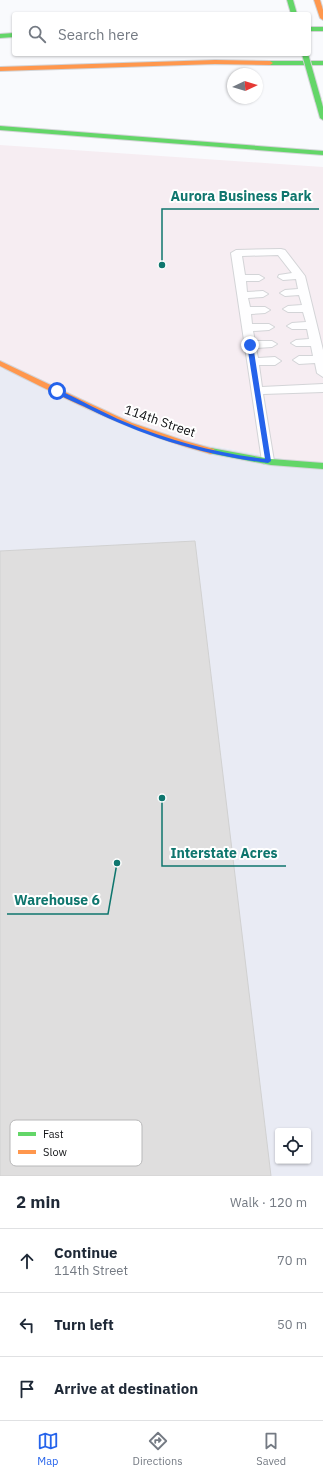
<!DOCTYPE html>
<meta charset="utf-8">
<style>
body{margin:0;font-family:"IBM Plex Sans",sans-serif;background:#f2f2f3;color:#1f2937}
.controls{position:absolute;right:12px;bottom:12px;display:grid;overflow:hidden;border-radius:4px;box-shadow:0 1px 3px #0004}
.controls button{width:36px;height:36px;display:grid;place-items:center;padding:0;border:0;border-bottom:1px solid #e0e1e3;background:#fff;color:#1f2937;font:20px sans-serif}
.compass{position:absolute;left:227px;top:68px;width:36px;height:36px;border-radius:50%;background:#fff;box-shadow:0 1px 3px #0004;rotate:86deg}
.stop{position:absolute;width:12px;height:12px;margin:-9px;border:3px solid #2563eb;border-radius:50%;background:#fff}
.stop.end{background:#2563eb;border-color:#fff;box-shadow:0 1px 4px #0008}
.list{margin:0;padding:0;list-style:none}
h2{display:flex;justify-content:space-between;align-items:center;height:52px;margin:0;padding:0 16px;font-size:17px}
h2 small{font-size:13px;font-weight:400;color:#747a83}
.list li{display:grid;grid-template-columns:26px 1fr auto;gap:12px;align-items:center;box-sizing:border-box;height:64px;padding:0 16px;border-top:1px solid #e0e1e3}
.list b{display:block;font-size:15px;white-space:nowrap}
.list p{margin:0;font-size:13px;white-space:nowrap;color:#747a83}
.list em{font-size:13px;font-style:normal;color:#747a83}
.icon{flex:none;width:22px;height:22px;fill:none;stroke:currentColor;stroke-width:2;stroke-linecap:round;stroke-linejoin:round}
.map{position:relative;flex:none;width:323px;height:1176px;overflow:hidden}
.search{position:absolute;background:#fff;box-shadow:0 1px 3px #0004;left:12px;right:12px;top:12px;height:44px;display:flex;align-items:center;gap:10px;box-sizing:border-box;padding:0 14px;border-radius:4px;color:#747a83;font-size:15px}
.sheet{height:244px;background:#fff}
nav{display:flex;justify-content:space-around;align-items:center;box-sizing:border-box;height:56px;border-top:1px solid #e0e1e3;background:#fff;font-size:11px;color:#747a83}
nav a{display:grid;justify-items:center;gap:2px}
nav .on{color:#2563eb}
.map>svg:first-child{display:block}
</style>
<div class="map">
<svg width="323" height="1176" viewBox="0 0 323 1176">
<rect width="100%" height="100%" fill="#f9fafd"/>
<polygon fill="#f6edf2" points="0,145 323,167 323,466 158,436 0,363"/>
<path fill="#e9ebf4" fill-rule="evenodd" d="M0,363L158,436L323,466V1176H0ZM278,1131H308V1161H278Z"/>
<polygon fill="#dfdede" stroke="#d1d1d1" points="195,541 271,1176 0,1176 0,551"/>
<g fill="none" stroke-linecap="round" stroke-linejoin="round">
<g stroke="#d3d4d7" stroke-width="2">
<polygon id="lane" points="281,249 285,250 305,276 323,350 323,377 317,373 315,363 299,364 293,360 299,356 313,356 311,346 296,346 291,343 296,340 309,339 307,329 292,329 287,326 292,323 306,322 303,312 288,312 283,309 288,306 302,305 299,295 285,296 280,293 285,290 298,289 296,279 283,280 278,277 279,275 292,273 278,255 242,256 245,275 259,275 264,278 259,281 246,281 247,292 263,291 268,294 263,297 248,298 250,307 265,307 270,310 265,313 251,314 252,324 269,324 274,327 269,330 253,331 255,341 272,341 277,344 272,347 256,348 258,358 275,357 281,361 275,365 259,365 262,387 323,384 323,392 263,394 274,461 272,464 264,464 262,461 231,253 236,250"/>
</g>
<g stroke="#d3d4d7" stroke-width="2">
<g id="fast">
<polygon points="287,0 293,0 297,14 291,14"/>
<rect x="309" y="27" width="14" height="4"/>
<polygon points="14,33 14,37 0,38 0,34"/>
<polygon points="323,61 323,65 270,65 267,63 270,61"/>
<polygon points="318,98 321,100 323,107 323,120 320,118 315,100"/>
<polygon points="0,126 323,151 323,155 0,130"/>
<polygon points="211,448 271,459 323,463 323,469 271,465 208,453 207,451 208,449"/>
</g>
</g>
<g stroke="#d3d4d7" stroke-width="2">
<g id="slow">
<polygon points="314,0 320,0 323,10 323,20 320,18"/>
<polygon points="215,60 270,61 273,63 270,65 215,64 0,71 0,67"/>
<path d="M0,361L80,399L132,423L185,441L214,449L215,451L211,454C135,434 70,401 0,366Z"/>
</g>
</g>
<use href="#lane" fill="#fefeff" fill-rule="evenodd"/>
<use href="#fast" fill="#63d668" fill-rule="evenodd"/>
<use href="#slow" fill="#ff974d" fill-rule="evenodd"/>
<g stroke="#d3d4d7" stroke-width="8" stroke-linecap="butt">
<polyline id="fast-bridge" points="305,54 318,100"/>
</g>
<use href="#fast-bridge" stroke="#63d668" stroke-width="6"/>
</g>
<path fill="#2563eb" d="M250,343L253,345L271,461L268,463C203,455 145,437 87,408C77,403 63,398 54,391L59,390C81,400 103,413 125,422C170,441 217,453 265,459L247,345Z"/>
<g text-anchor="middle" dominant-baseline="central" stroke-width="4" stroke-linejoin="round" paint-order="stroke">
<g font-size="13" fill="#111215" stroke="#fff">
<text transform="translate(160 421) rotate(19)">114th Street</text>
</g>
</g>
<rect x="10" y="1120" width="132" height="46" rx="6" fill="#fff" stroke="#b8b8b9" stroke-width="1"/>
<rect x="18" y="1132" width="18" height="4" fill="#63d668"/>
<rect x="18" y="1150" width="18" height="4" fill="#ff974d"/>
<g font-size="11" fill="#111215">
<text x="43" y="1138">Fast</text>
<text x="43" y="1156">Slow</text>
</g>
<path fill="none" stroke="#0f766e" stroke-width="1.5" d="M162 265L162 209H319M162 798L162 866H286M117 863L108 914H7"/>
<g fill="#0f766e" stroke="#fff" stroke-width="1.5">
<circle cx="162" cy="265" r="4"/>
<circle cx="162" cy="798" r="4"/>
<circle cx="117" cy="863" r="4"/>
</g>
<g font-size="14" text-anchor="middle" font-weight="bold" fill="#0f766e" stroke="#fff" stroke-width="4" stroke-linejoin="round" paint-order="stroke">
<text x="241" y="201">Aurora Business Park</text>
<text x="224" y="858">Interstate Acres</text>
<text x="57" y="905">Warehouse 6</text>
</g>
</svg>
<div class="controls">
<button><svg class="icon" aria-label="locate" viewBox="0 0 24 24"><circle cx="12" cy="12" r="6"/><path d="M12 2v4M12 18v4M2 12h4M18 12h4"/></svg></button>
</div>
<svg class="compass" viewBox="-18 -18 36 36"><path d="M0-13l5 13h-10z" fill="#e53935"/><path d="M0 13l5-13h-10z" fill="#747a83"/></svg>
<div class="stop" style="left:57px;top:391px"></div>
<div class="stop end" style="left:250px;top:345px"></div>
<div class="search"><svg class="icon" aria-label="search" viewBox="0 0 24 24"><circle cx="10" cy="10" r="6"/><path d="M15 15l6 6"/></svg>Search here</div>
</div>
<section class="sheet">
<h2>2 min<small>Walk · 120 m</small></h2>
<ul class="list">
<li><svg class="icon" aria-label="ahead" viewBox="0 0 24 24"><path d="M12 20V5M6 11l6-6 6 6"/></svg><div><b>Continue</b><p>114th Street</p></div><em>70 m</em></li>
<li><svg class="icon" aria-label="left" viewBox="0 0 24 24"><path d="M17 20v-9H6M10 6l-5 5 5 5"/></svg><div><b>Turn left</b></div><em>50 m</em></li>
<li><svg class="icon" aria-label="arrive" viewBox="0 0 24 24"><path d="M6 21V4h12l-3 4 3 4H6"/></svg><div><b>Arrive at destination</b></div></li>
</ul>
</section>
<nav>
<a class="on"><svg class="icon" aria-label="map" viewBox="0 0 24 24"><path d="M3 6l6-2 6 2 6-2v14l-6 2-6-2-6 2zM9 4v14M15 6v14"/></svg>Map</a>
<a><svg class="icon" aria-label="directions" viewBox="0 0 24 24"><path d="M12 3l9 9-9 9-9-9zM9 14v-3h6M13 9l2 2-2 2"/></svg>Directions</a>
<a><svg class="icon" aria-label="saved" viewBox="0 0 24 24"><path d="M7 4h10v16l-5-4-5 4z"/></svg>Saved</a>
</nav>
